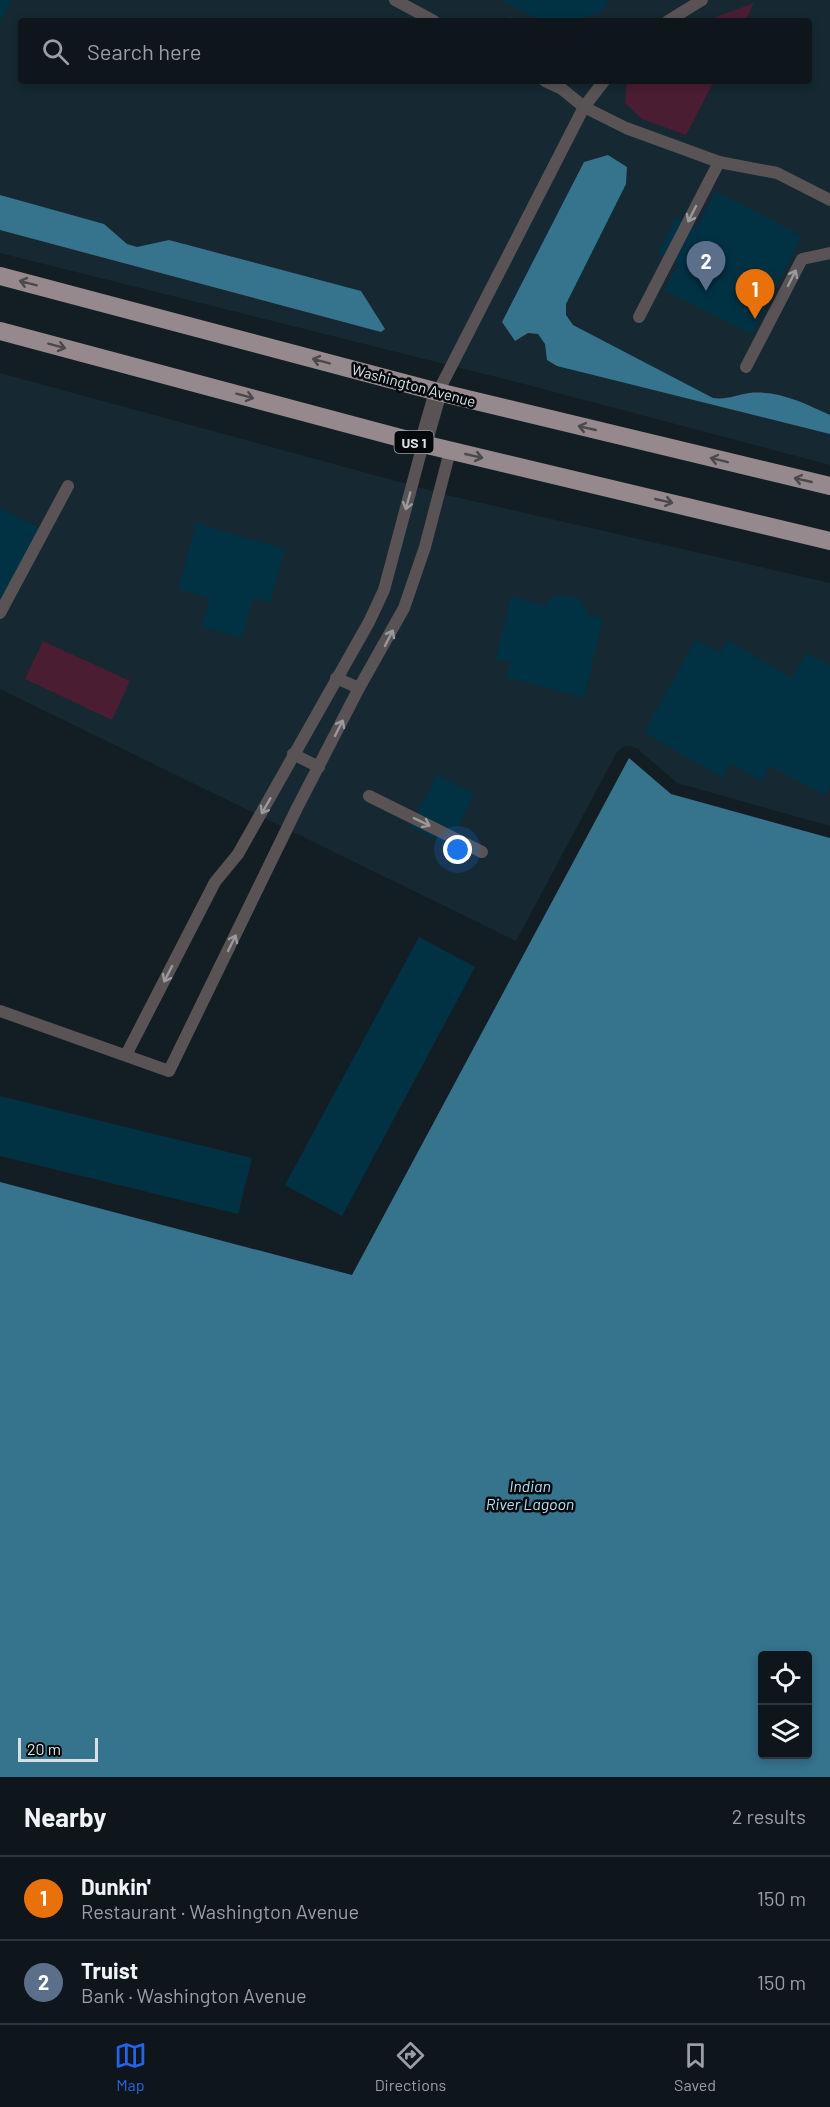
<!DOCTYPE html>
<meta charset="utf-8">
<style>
body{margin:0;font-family:Barlow,sans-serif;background:#171f24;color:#f1f3f6}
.controls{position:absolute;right:18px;bottom:18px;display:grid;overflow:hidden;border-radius:6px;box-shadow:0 3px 9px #0003}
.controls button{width:54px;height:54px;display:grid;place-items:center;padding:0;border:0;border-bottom:2px solid #2e353a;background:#0e161b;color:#f1f3f6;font:30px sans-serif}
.scale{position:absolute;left:18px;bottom:15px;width:80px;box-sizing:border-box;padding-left:6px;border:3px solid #d9e0e4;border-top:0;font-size:16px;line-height:21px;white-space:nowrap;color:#d9e0e4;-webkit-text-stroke:4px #04080a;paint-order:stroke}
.you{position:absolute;left:458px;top:850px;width:21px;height:21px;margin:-15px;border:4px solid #fff;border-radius:50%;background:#1a73e8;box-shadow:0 0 0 9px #1a73e833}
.badge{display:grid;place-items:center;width:39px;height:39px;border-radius:50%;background:#2563eb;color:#fff;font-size:20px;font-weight:700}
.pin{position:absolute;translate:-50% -50px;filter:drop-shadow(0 2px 3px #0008)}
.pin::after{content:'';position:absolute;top:32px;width:21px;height:18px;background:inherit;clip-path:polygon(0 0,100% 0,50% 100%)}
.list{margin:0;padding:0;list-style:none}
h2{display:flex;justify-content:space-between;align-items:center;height:78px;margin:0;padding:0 24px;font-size:26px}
h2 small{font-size:20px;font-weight:400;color:#9b9fa3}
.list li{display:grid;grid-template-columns:39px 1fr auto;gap:18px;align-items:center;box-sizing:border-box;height:84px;padding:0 24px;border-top:2px solid #2e353a}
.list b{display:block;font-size:22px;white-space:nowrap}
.list p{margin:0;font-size:20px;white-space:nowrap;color:#9b9fa3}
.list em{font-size:20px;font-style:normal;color:#9b9fa3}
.icon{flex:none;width:33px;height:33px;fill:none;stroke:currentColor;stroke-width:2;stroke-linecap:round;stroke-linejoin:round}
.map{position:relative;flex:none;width:830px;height:1777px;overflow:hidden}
.search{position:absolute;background:#0e161b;box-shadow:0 3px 9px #0003;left:18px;right:18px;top:18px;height:66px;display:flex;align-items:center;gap:15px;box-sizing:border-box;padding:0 21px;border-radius:6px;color:#9b9fa3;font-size:22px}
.sheet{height:246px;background:#0e161b}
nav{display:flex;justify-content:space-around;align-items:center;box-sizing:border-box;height:84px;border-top:2px solid #2e353a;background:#0e161b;font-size:16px;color:#9b9fa3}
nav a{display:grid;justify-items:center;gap:3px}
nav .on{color:#2563eb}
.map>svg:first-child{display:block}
</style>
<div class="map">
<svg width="830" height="1777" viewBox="0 0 830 1777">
<rect width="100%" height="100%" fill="#131e24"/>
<g fill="#162831" fill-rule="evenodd">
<path d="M0,0H830V465L505,379L0,253ZM21,21H809V81H21Z"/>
<polygon points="0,373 451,496 830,583 830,826 677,783 638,749 630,746 623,747 617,752 516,941 0,689"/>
</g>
<g fill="#4b1d32">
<polygon points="754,3 745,21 705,21"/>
<polygon points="627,81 714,81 686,135 642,119 625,103"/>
<polygon points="43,641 130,681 112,720 25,679"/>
</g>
<g fill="#36738d" fill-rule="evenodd">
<path d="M608,155L627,167L626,184L566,304V315L573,325L713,398C727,400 736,395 749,393C779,390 804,403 830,415V434L557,366L547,360L545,344L538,334L528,333L515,341L502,322L584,162Z"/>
<polygon points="0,195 104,224 127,244 137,247 169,240 361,291 385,329 381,332 0,230"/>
<path d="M629,758L671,794L830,838V1777H0V1182L352,1275ZM762,1656H808V1754H762Z"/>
</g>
<g fill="#003244">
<polygon points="0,0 12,0 0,23"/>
<polygon points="501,0 608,0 602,12 572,21 542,21"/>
<polygon points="715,191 802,236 752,334 664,290 679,264 658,253 676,217 697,228"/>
<polygon points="0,508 40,528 0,605"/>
<polygon points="196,523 285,549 270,603 254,598 242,638 202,627 210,598 178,589"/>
<polygon points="560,595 577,598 584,605 587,615 603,619 584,698 506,677 511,662 496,659 511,596 546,606 551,598"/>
<polygon points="696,640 720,653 728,640 792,678 807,653 830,666 830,786 825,795 770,766 762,781 731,764 722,778 644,732"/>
<polygon points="437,774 474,794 449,846 410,827"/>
<polygon points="419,937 475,967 342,1216 285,1185"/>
<polygon points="0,1096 252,1158 238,1214 0,1156"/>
</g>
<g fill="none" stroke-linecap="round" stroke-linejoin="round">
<polyline stroke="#6f787d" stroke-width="4" stroke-dasharray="3 4.5" stroke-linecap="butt" points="510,21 513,17"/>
<g stroke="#595355" stroke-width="12">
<polyline points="395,0 434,21"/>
<polyline points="668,21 702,0"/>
<polyline points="545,81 562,89 584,107 626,128 719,162 777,173 830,200"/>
<polyline points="639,317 719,162"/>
<polyline points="746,367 802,259 830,253"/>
<polyline points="438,392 584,107 604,81"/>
<polyline points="0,613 68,486"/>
<polyline points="336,678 359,688"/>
<polyline points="293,754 319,767"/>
<polyline points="369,796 482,852"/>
<polyline points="0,1011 169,1071 297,808 359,688 404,608 425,547 450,451"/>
<polyline points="126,1055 215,882 238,854 369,622 384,590 423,444"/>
</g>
<polyline stroke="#595355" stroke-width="18" points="423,444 438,392"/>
<g stroke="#95898d" stroke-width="18">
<polyline points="0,276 438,392 830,486"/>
<polyline points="0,331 423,444 830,541"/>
</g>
</g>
<defs><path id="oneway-shaft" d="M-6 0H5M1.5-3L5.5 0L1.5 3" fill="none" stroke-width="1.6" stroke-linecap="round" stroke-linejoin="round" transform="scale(1.5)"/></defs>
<g stroke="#999a9c">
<use href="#oneway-shaft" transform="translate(692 214) rotate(117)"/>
<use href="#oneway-shaft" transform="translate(792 278) rotate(-63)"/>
<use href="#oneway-shaft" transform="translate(408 501) rotate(105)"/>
<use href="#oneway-shaft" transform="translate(389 638) rotate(-63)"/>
<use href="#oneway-shaft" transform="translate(339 728) rotate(-63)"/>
<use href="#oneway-shaft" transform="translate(266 806) rotate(120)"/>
<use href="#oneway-shaft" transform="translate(422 822) rotate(26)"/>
<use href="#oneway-shaft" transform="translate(232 943) rotate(-64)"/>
<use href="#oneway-shaft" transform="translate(168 974) rotate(117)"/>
</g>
<g stroke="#4c484c">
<use href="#oneway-shaft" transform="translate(28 283) rotate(-165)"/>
<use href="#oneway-shaft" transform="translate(57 346) rotate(15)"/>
<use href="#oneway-shaft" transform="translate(321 361) rotate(-165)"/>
<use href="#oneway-shaft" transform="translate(245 396) rotate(15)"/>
<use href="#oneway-shaft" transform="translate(587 428) rotate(-167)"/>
<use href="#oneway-shaft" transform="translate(474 456) rotate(13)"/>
<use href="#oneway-shaft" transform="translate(719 460) rotate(-166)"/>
<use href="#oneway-shaft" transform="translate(803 480) rotate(-167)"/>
<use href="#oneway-shaft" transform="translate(664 501) rotate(13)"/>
</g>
<g text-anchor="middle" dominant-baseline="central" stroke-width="5" stroke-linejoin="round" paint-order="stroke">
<rect fill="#04080a" stroke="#999fa3" stroke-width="1.5" x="394.5" y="431" width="39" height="22" rx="4.5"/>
<g font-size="14" font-weight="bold" fill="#d9e0e4">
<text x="414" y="442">US 1</text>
</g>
<g font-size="15" fill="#d9e0e4" stroke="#04080a">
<text transform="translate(414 385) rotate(15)">Washington Avenue</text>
</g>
<g font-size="16" font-style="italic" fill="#ade1f9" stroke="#04080a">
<text x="530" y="1485">Indian<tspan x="530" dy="18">River Lagoon</tspan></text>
</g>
</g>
</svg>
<div class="controls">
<button><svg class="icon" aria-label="locate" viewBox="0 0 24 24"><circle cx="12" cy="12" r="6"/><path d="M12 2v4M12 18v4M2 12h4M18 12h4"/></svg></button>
<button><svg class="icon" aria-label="layers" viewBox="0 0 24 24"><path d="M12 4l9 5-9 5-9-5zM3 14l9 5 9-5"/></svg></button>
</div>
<div class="scale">20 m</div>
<div class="you"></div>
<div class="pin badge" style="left:755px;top:319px;background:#e8710a">1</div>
<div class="pin badge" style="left:706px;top:291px;background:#5c6f8a">2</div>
<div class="search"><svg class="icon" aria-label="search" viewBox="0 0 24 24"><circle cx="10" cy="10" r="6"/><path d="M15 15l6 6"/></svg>Search here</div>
</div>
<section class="sheet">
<h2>Nearby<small>2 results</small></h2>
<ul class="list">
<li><span class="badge" style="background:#e8710a">1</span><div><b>Dunkin'</b><p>Restaurant · Washington Avenue</p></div><em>150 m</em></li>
<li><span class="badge" style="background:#5c6f8a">2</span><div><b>Truist</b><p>Bank · Washington Avenue</p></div><em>150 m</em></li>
</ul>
</section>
<nav>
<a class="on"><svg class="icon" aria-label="map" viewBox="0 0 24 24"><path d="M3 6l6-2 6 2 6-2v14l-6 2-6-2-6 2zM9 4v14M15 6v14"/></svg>Map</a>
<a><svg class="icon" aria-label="directions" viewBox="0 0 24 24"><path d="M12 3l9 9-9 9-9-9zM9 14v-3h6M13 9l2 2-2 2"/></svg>Directions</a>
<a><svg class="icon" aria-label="saved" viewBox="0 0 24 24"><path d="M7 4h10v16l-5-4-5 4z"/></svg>Saved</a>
</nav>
